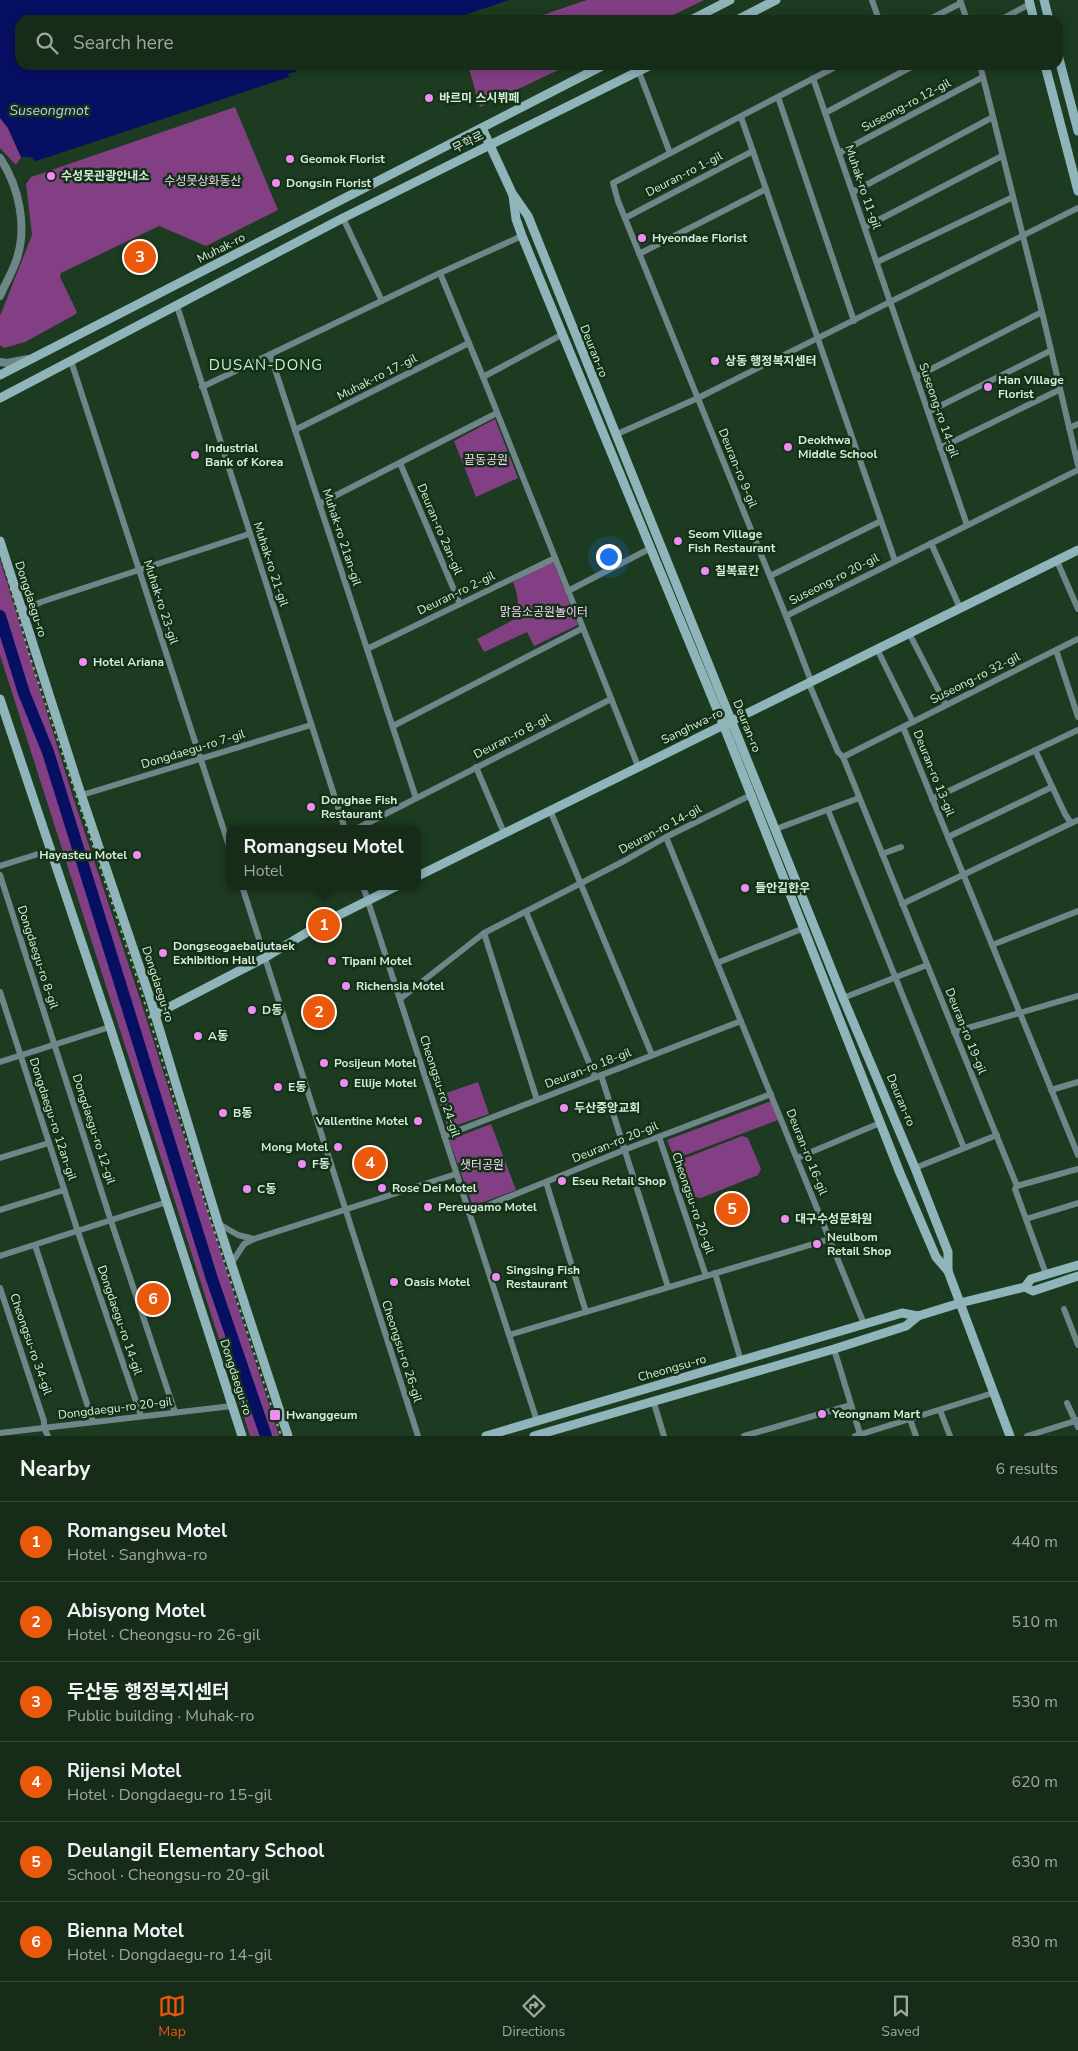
<!DOCTYPE html>
<meta charset="utf-8">
<style>
body{margin:0;font-family:"Nunito Sans","Noto Sans KR",sans-serif;background:#1f3422;color:#f1f3f6}
.you{position:absolute;left:608px;top:556px;width:18px;height:18px;margin:-12px;border:4px solid #fff;border-radius:50%;background:#1a73e8;box-shadow:0 0 0 8px #1a73e833}
.badge{display:grid;place-items:center;width:32px;height:32px;border-radius:50%;background:#ea580c;color:#fff;font-size:16px;font-weight:700}
.pin{position:absolute;translate:-50% -50%;border:2px solid #fff;box-shadow:0 1px 5px #0006}
.popup{position:absolute;left:226px;top:825px;width:195px;height:65px;box-sizing:border-box;display:grid;place-content:center;border-radius:10px;background:#162c19;filter:drop-shadow(0 1px 4px #0005);font-size:16px;white-space:nowrap;color:#9ea7a2}
.popup b{font-size:19px;color:#f1f3f6}
.popup::after{content:'';position:absolute;left:50%;top:100%;margin-left:-10px;border:10px solid transparent;border-top-color:#162c19}
.list{margin:0;padding:0;list-style:none}
h2{display:flex;justify-content:space-between;align-items:center;height:65px;margin:0;padding:0 20px;font-size:21px}
h2 small{font-size:16px;font-weight:400;color:#9ea7a2}
.list li{display:grid;grid-template-columns:32px 1fr auto;gap:15px;align-items:center;box-sizing:border-box;height:80px;padding:0 20px;border-top:1px solid #354838}
.list b{display:block;font-size:19px;white-space:nowrap}
.list p{margin:0;font-size:16px;white-space:nowrap;color:#9ea7a2}
.list em{font-size:16px;font-style:normal;color:#9ea7a2}
.icon{flex:none;width:28px;height:28px;fill:none;stroke:currentColor;stroke-width:2;stroke-linecap:round;stroke-linejoin:round}
.map{position:relative;flex:none;width:1078px;height:1436px;overflow:hidden}
.search{position:absolute;background:#162c19;box-shadow:0 2px 12px #0003;left:15px;right:15px;top:15px;height:55px;display:flex;align-items:center;gap:12px;box-sizing:border-box;padding:0 18px;border-radius:15px;color:#9ea7a2;font-size:19px}
.sheet{height:545px;background:#162c19}
nav{display:flex;justify-content:space-around;align-items:center;box-sizing:border-box;height:70px;border-top:1px solid #354838;background:#162c19;font-size:14px;color:#9ea7a2}
nav a{display:grid;justify-items:center;gap:2px}
nav .on{color:#ea580c}
.map>svg:first-child{display:block}
</style>
<div class="map">
<svg width="1078" height="1436" viewBox="0 0 1078 1436">
<rect width="100%" height="100%" fill="#1d3b21"/>
<g fill="#833f84">
<polygon points="587,0 704,0 663,20 528,20"/>
<polygon points="468,65 569,65 480,107"/>
<polygon points="235,107 278,210 206,246 159,226 61,273 60,277 77,312 76,314 25,342 4,348 0,345 0,316 32,235 26,184 31,177"/>
<polygon points="0,118 8,128 21,157 16,165 0,148"/>
<polygon points="495,419 518,478 476,497 454,441"/>
<polygon points="0,560 71,791 141,1002 279,1436 250,1436 0,655"/>
<path d="M553,561L578,625L534,646L527,632L484,652L477,639L515,619C520,606 518,595 513,582Z"/>
<polygon points="478,1082 489,1114 448,1128 437,1096"/>
<polygon points="771,1101 778,1120 675,1159 667,1140"/>
<polygon points="491,1124 516,1190 473,1206 449,1140"/>
<polygon points="742,1136 748,1138 761,1169 758,1175 701,1198 695,1197 682,1163 683,1159"/>
</g>
<polygon fill="#070f62" points="0,0 509,0 450,20 20,20 20,65 312,65 288,74 289,77 36,161 30,157 21,157 8,128 0,118"/>
<g fill="none" stroke-linecap="round" stroke-linejoin="round">
<polyline stroke="#070f62" stroke-width="12" points="0,616 24,693 48,752 212,1279 266,1436"/>
<g stroke="#6f8689" stroke-width="6">
<polyline points="872,0 879,20"/>
<polyline points="960,0 967,20"/>
<polyline points="928,20 961,3"/>
<polyline points="1000,20 1030,4"/>
<polyline points="839,65 613,183 618,201 786,616 811,681 810,686 838,752 843,757"/>
<polyline points="980,65 1042,312 1078,465"/>
<polyline points="639,72 670,153"/>
<polyline points="813,78 967,525"/>
<polyline points="778,97 854,321"/>
<polyline points="825,113 915,65"/>
<polyline points="741,117 895,561"/>
<polyline points="839,153 983,77"/>
<polyline points="853,192 993,117"/>
<polyline points="343,218 382,301"/>
<polyline points="625,218 753,151"/>
<polyline points="865,227 1002,156"/>
<polyline points="639,254 766,189"/>
<polyline points="877,262 1013,197"/>
<polyline points="440,273 483,377"/>
<polyline points="177,306 345,829"/>
<polyline points="563,334 483,377 638,766"/>
<polyline points="270,354 416,798"/>
<polyline points="71,361 230,849"/>
<polyline points="916,377 1042,312"/>
<polyline points="202,387 440,273 522,236"/>
<polyline points="928,412 1050,351"/>
<polyline points="1069,428 1078,424"/>
<polyline points="295,430 469,343"/>
<polyline points="615,435 698,398 1078,208"/>
<polyline points="940,448 1059,390"/>
<polyline points="400,463 460,604"/>
<polyline points="319,504 497,413"/>
<polyline points="931,543 960,608"/>
<polyline points="1057,561 1078,609"/>
<polyline points="770,576 881,521"/>
<polyline points="568,591 651,548"/>
<polyline points="22,611 41,602 249,534"/>
<polyline points="786,616 1078,470"/>
<polyline points="909,633 946,705"/>
<polyline points="1078,639 843,757 1017,1186 1078,1169"/>
<polyline points="367,649 555,558"/>
<polyline points="877,649 913,722"/>
<polyline points="1056,650 1078,717"/>
<polyline points="393,726 583,628"/>
<polyline points="903,727 1078,1155"/>
<polyline points="1035,750 1065,814 1071,823"/>
<polyline points="476,767 504,833"/>
<polyline points="82,795 311,725"/>
<polyline points="932,799 1078,730"/>
<polyline points="550,810 652,1055"/>
<polyline points="828,810 964,1148"/>
<polyline points="356,829 611,699"/>
<polyline points="776,829 859,798"/>
<polyline points="666,837 864,1324"/>
<polyline points="948,837 1052,787"/>
<polyline points="882,854 901,847"/>
<polyline points="0,866 51,850"/>
<polyline points="0,875 111,1221 175,1412"/>
<polyline points="242,886 418,1436"/>
<polyline points="363,886 537,1421"/>
<polyline points="902,904 1078,820"/>
<polyline points="526,912 595,1077"/>
<polyline points="484,933 537,1100"/>
<polyline points="992,945 1078,911"/>
<polyline points="717,963 804,928"/>
<polyline points="0,992 78,1232 141,1416"/>
<polyline points="843,998 927,965"/>
<polyline points="400,999 484,933 626,860 666,837 751,795"/>
<polyline points="954,1032 1078,996"/>
<polyline points="0,1062 110,1027"/>
<polyline points="601,1075 668,1287"/>
<polyline points="1051,1090 1078,1082"/>
<polyline points="444,1136 741,1021"/>
<polyline points="659,1137 706,1276"/>
<polyline points="0,1158 49,1143"/>
<polyline points="797,1158 880,1123"/>
<polyline points="915,1168 997,1135"/>
<polyline points="546,1182 586,1312"/>
<polyline points="1017,1186 1015,1189 1046,1274"/>
<polyline points="0,1210 64,1190"/>
<polyline points="469,1213 624,1150 771,1094"/>
<polyline points="1026,1219 1078,1203"/>
<polyline points="219,1224 238,1235 254,1239"/>
<polyline points="35,1245 93,1422"/>
<polyline points="0,1256 167,1202"/>
<polyline points="231,1264 244,1244 254,1239 456,1174"/>
<polyline points="715,1273 741,1361"/>
<polyline points="0,1288 44,1421 44,1428 48,1436"/>
<polyline points="1064,1309 1078,1345"/>
<polyline points="509,1335 830,1239"/>
<polyline points="834,1349 860,1434"/>
<polyline points="653,1400 664,1436"/>
<polyline points="1067,1403 1078,1427"/>
<polyline points="940,1410 950,1436"/>
<polyline points="910,1419 916,1436"/>
<polyline points="0,1433 232,1406"/>
<polyline points="744,1436 851,1405"/>
<polyline points="855,1436 993,1393"/>
<polyline points="1027,1436 1078,1420"/>
</g>
<g stroke="#6f8689" stroke-width="8">
<path d="M0,158C19,186 28,228 16,261C12,273 5,284 0,296"/>
<polyline points="0,362 7,363 28,359"/>
</g>
<g stroke="#8fb4b9" stroke-width="9">
<polyline points="1029,0 1034,20"/>
<polyline points="1044,0 1049,20"/>
<polyline points="691,20 730,0"/>
<polyline points="737,20 776,0"/>
<polyline points="1058,55 1078,131"/>
<polyline points="1045,65 1078,191"/>
<polyline points="482,128 512,193 528,216 843,998 915,1168 948,1252 948,1271 1010,1436"/>
<polyline points="513,196 516,219 522,236 723,724 900,1173 936,1257 948,1271"/>
<polyline points="0,375 604,65"/>
<polyline points="0,398 343,218 651,65"/>
<polyline points="0,541 79,788 150,998 218,1223 288,1436"/>
<polyline points="0,699 110,1027 242,1436"/>
<polyline points="418,876 1078,550"/>
<polyline points="154,1015 266,957 321,924 397,886"/>
<polyline points="1025,1287 1031,1279 1078,1265"/>
<polyline points="486,1436 902,1313 918,1316"/>
<polyline points="534,1436 834,1349 906,1326 918,1316 960,1303 1025,1287 1033,1291 1078,1276"/>
</g>
<polyline stroke="#9cb19e" stroke-width="2" stroke-dasharray="2.5 5" stroke-linecap="butt" points="0,552 31,660 139,984 205,1202 281,1436"/>
</g>
<g fill="#f28af3" stroke="#123117" stroke-width="2">
<circle cx="429" cy="98" r="5"/>
<circle cx="290" cy="159" r="5"/>
<circle cx="51" cy="176" r="5"/>
<circle cx="276" cy="183" r="5"/>
<circle cx="642" cy="238" r="5"/>
<circle cx="715" cy="361" r="5"/>
<circle cx="988" cy="387" r="5"/>
<circle cx="788" cy="447" r="5"/>
<circle cx="195" cy="455" r="5"/>
<circle cx="678" cy="541" r="5"/>
<circle cx="705" cy="571" r="5"/>
<circle cx="83" cy="662" r="5"/>
<circle cx="311" cy="807" r="5"/>
<circle cx="137" cy="855" r="5"/>
<circle cx="745" cy="888" r="5"/>
<circle cx="163" cy="953" r="5"/>
<circle cx="332" cy="961" r="5"/>
<circle cx="346" cy="986" r="5"/>
<circle cx="252" cy="1010" r="5"/>
<circle cx="198" cy="1036" r="5"/>
<circle cx="324" cy="1063" r="5"/>
<circle cx="344" cy="1083" r="5"/>
<circle cx="278" cy="1087" r="5"/>
<circle cx="564" cy="1108" r="5"/>
<circle cx="223" cy="1113" r="5"/>
<circle cx="418" cy="1121" r="5"/>
<circle cx="338" cy="1147" r="5"/>
<circle cx="302" cy="1164" r="5"/>
<circle cx="562" cy="1181" r="5"/>
<circle cx="382" cy="1188" r="5"/>
<circle cx="247" cy="1189" r="5"/>
<circle cx="428" cy="1207" r="5"/>
<circle cx="785" cy="1219" r="5"/>
<circle cx="817" cy="1244" r="5"/>
<circle cx="496" cy="1277" r="5"/>
<circle cx="394" cy="1282" r="5"/>
<circle cx="822" cy="1414" r="5"/>
<rect x="269" y="1409" width="12" height="12" rx="2.5"/>
</g>
<g text-anchor="middle" dominant-baseline="central" stroke-width="5" stroke-linejoin="round" paint-order="stroke">
<g font-size="12" font-weight="bold" fill="#d8ead9" stroke="#123117" text-anchor="start">
<text x="439" y="98">바르미 스시뷔페</text>
<text x="300" y="159">Geomok Florist</text>
<text x="61" y="176">수성못관광안내소</text>
<text x="286" y="183">Dongsin Florist</text>
<text x="652" y="238">Hyeondae Florist</text>
<text x="725" y="361">상동 행정복지센터</text>
<text x="998" y="380">Han Village<tspan x="998" dy="14">Florist</tspan></text>
<text x="798" y="440">Deokhwa<tspan x="798" dy="14">Middle School</tspan></text>
<text x="205" y="448">Industrial<tspan x="205" dy="14">Bank of Korea</tspan></text>
<text x="688" y="534">Seom Village<tspan x="688" dy="14">Fish Restaurant</tspan></text>
<text x="715" y="571">칠복료칸</text>
<text x="93" y="662">Hotel Ariana</text>
<text x="321" y="800">Donghae Fish<tspan x="321" dy="14">Restaurant</tspan></text>
<text x="127" y="855" text-anchor="end">Hayasteu Motel</text>
<text x="755" y="888">들안길한우</text>
<text x="173" y="946">Dongseogaebaljutaek<tspan x="173" dy="14">Exhibition Hall</tspan></text>
<text x="342" y="961">Tipani Motel</text>
<text x="356" y="986">Richensia Motel</text>
<text x="262" y="1010">D동</text>
<text x="208" y="1036">A동</text>
<text x="334" y="1063">Posijeun Motel</text>
<text x="354" y="1083">Ellije Motel</text>
<text x="288" y="1087">E동</text>
<text x="574" y="1108">두산중앙교회</text>
<text x="233" y="1113">B동</text>
<text x="408" y="1121" text-anchor="end">Vallentine Motel</text>
<text x="328" y="1147" text-anchor="end">Mong Motel</text>
<text x="312" y="1164">F동</text>
<text x="572" y="1181">Eseu Retail Shop</text>
<text x="392" y="1188">Rose Dei Motel</text>
<text x="257" y="1189">C동</text>
<text x="438" y="1207">Pereugamo Motel</text>
<text x="795" y="1219">대구수성문화원</text>
<text x="827" y="1237">Neulbom<tspan x="827" dy="14">Retail Shop</tspan></text>
<text x="506" y="1270">Singsing Fish<tspan x="506" dy="14">Restaurant</tspan></text>
<text x="404" y="1282">Oasis Motel</text>
<text x="832" y="1414">Yeongnam Mart</text>
<text x="286" y="1415">Hwanggeum</text>
</g>
<g font-size="12" fill="#d8ead9" stroke="#123117">
<text transform="translate(906 105) rotate(-28)">Suseong-ro 12-gil</text>
<text transform="translate(468 142) rotate(-27)">무학로</text>
<text transform="translate(684 174) rotate(-27)">Deuran-ro 1-gil</text>
<text transform="translate(863 187) rotate(71)">Muhak-ro 11-gil</text>
<text transform="translate(221 248) rotate(-27)">Muhak-ro</text>
<text transform="translate(594 351) rotate(68)">Deuran-ro</text>
<text transform="translate(377 377) rotate(-27)">Muhak-ro 17-gil</text>
<text transform="translate(939 410) rotate(71)">Suseong-ro 14-gil</text>
<text transform="translate(738 468) rotate(68)">Deuran-ro 9-gil</text>
<text transform="translate(440 529) rotate(67)">Deuran-ro 2an-gil</text>
<text transform="translate(342 537) rotate(72)">Muhak-ro 21an-gil</text>
<text transform="translate(271 564) rotate(72)">Muhak-ro 21-gil</text>
<text transform="translate(834 579) rotate(-27)">Suseong-ro 20-gil</text>
<text transform="translate(456 593) rotate(-26)">Deuran-ro 2-gil</text>
<text transform="translate(31 599) rotate(72)">Dongdaegu-ro</text>
<text transform="translate(161 602) rotate(72)">Muhak-ro 23-gil</text>
<text transform="translate(975 678) rotate(-27)">Suseong-ro 32-gil</text>
<text transform="translate(692 726) rotate(-26)">Sanghwa-ro</text>
<text transform="translate(747 726) rotate(68)">Deuran-ro</text>
<text transform="translate(512 736) rotate(-27)">Deuran-ro 8-gil</text>
<text transform="translate(193 749) rotate(-17)">Dongdaegu-ro 7-gil</text>
<text transform="translate(934 773) rotate(68)">Deuran-ro 13-gil</text>
<text transform="translate(660 829) rotate(-28)">Deuran-ro 14-gil</text>
<text transform="translate(38 957) rotate(72)">Dongdaegu-ro 8-gil</text>
<text transform="translate(158 984) rotate(72)">Dongdaegu-ro</text>
<text transform="translate(966 1031) rotate(68)">Deuran-ro 19-gil</text>
<text transform="translate(588 1068) rotate(-21)">Deuran-ro 18-gil</text>
<text transform="translate(440 1086) rotate(72)">Cheongsu-ro 24-gil</text>
<text transform="translate(901 1100) rotate(67)">Deuran-ro</text>
<text transform="translate(53 1119) rotate(72)">Dongdaegu-ro 12an-gil</text>
<text transform="translate(94 1129) rotate(72)">Dongdaegu-ro 12-gil</text>
<text transform="translate(615 1142) rotate(-22)">Deuran-ro 20-gil</text>
<text transform="translate(807 1152) rotate(68)">Deuran-ro 16-gil</text>
<text transform="translate(693 1203) rotate(71)">Cheongsu-ro 20-gil</text>
<text transform="translate(120 1320) rotate(71)">Dongdaegu-ro 14-gil</text>
<text transform="translate(31 1344) rotate(71)">Cheongsu-ro 34-gil</text>
<text transform="translate(402 1351) rotate(72)">Cheongsu-ro 26-gil</text>
<text transform="translate(672 1368) rotate(-16)">Cheongsu-ro</text>
<text transform="translate(236 1377) rotate(72)">Dongdaegu-ro</text>
<text transform="translate(115 1408) rotate(-7)">Dongdaegu-ro 20-gil</text>
</g>
<g font-size="12" fill="#f9d1f8" stroke="#123117">
<text x="203" y="181">수성못상화동산</text>
<text x="486" y="460">끝동공원</text>
<text x="544" y="612">맑음소공원놀이터</text>
<text x="482" y="1165">샛터공원</text>
</g>
<g font-size="14" font-style="italic" fill="#b9cdfb" stroke="#123117">
<text x="49" y="110">Suseongmot</text>
</g>
<g font-size="15" letter-spacing="1" fill="#cbefcd" stroke="#123117">
<text x="266" y="365">DUSAN-DONG</text>
</g>
</g>
</svg>
<div class="you"></div>
<div class="pin badge" style="left:324px;top:925px">1</div>
<div class="popup"><b>Romangseu Motel</b>Hotel</div>
<div class="pin badge" style="left:319px;top:1012px">2</div>
<div class="pin badge" style="left:140px;top:257px">3</div>
<div class="pin badge" style="left:370px;top:1163px">4</div>
<div class="pin badge" style="left:732px;top:1209px">5</div>
<div class="pin badge" style="left:153px;top:1299px">6</div>
<div class="search"><svg class="icon" aria-label="search" viewBox="0 0 24 24"><circle cx="10" cy="10" r="6"/><path d="M15 15l6 6"/></svg>Search here</div>
</div>
<section class="sheet">
<h2>Nearby<small>6 results</small></h2>
<ul class="list">
<li><span class="badge">1</span><div><b>Romangseu Motel</b><p>Hotel · Sanghwa-ro</p></div><em>440 m</em></li>
<li><span class="badge">2</span><div><b>Abisyong Motel</b><p>Hotel · Cheongsu-ro 26-gil</p></div><em>510 m</em></li>
<li><span class="badge">3</span><div><b>두산동 행정복지센터</b><p>Public building · Muhak-ro</p></div><em>530 m</em></li>
<li><span class="badge">4</span><div><b>Rijensi Motel</b><p>Hotel · Dongdaegu-ro 15-gil</p></div><em>620 m</em></li>
<li><span class="badge">5</span><div><b>Deulangil Elementary School</b><p>School · Cheongsu-ro 20-gil</p></div><em>630 m</em></li>
<li><span class="badge">6</span><div><b>Bienna Motel</b><p>Hotel · Dongdaegu-ro 14-gil</p></div><em>830 m</em></li>
</ul>
</section>
<nav>
<a class="on"><svg class="icon" aria-label="map" viewBox="0 0 24 24"><path d="M3 6l6-2 6 2 6-2v14l-6 2-6-2-6 2zM9 4v14M15 6v14"/></svg>Map</a>
<a><svg class="icon" aria-label="directions" viewBox="0 0 24 24"><path d="M12 3l9 9-9 9-9-9zM9 14v-3h6M13 9l2 2-2 2"/></svg>Directions</a>
<a><svg class="icon" aria-label="saved" viewBox="0 0 24 24"><path d="M7 4h10v16l-5-4-5 4z"/></svg>Saved</a>
</nav>
